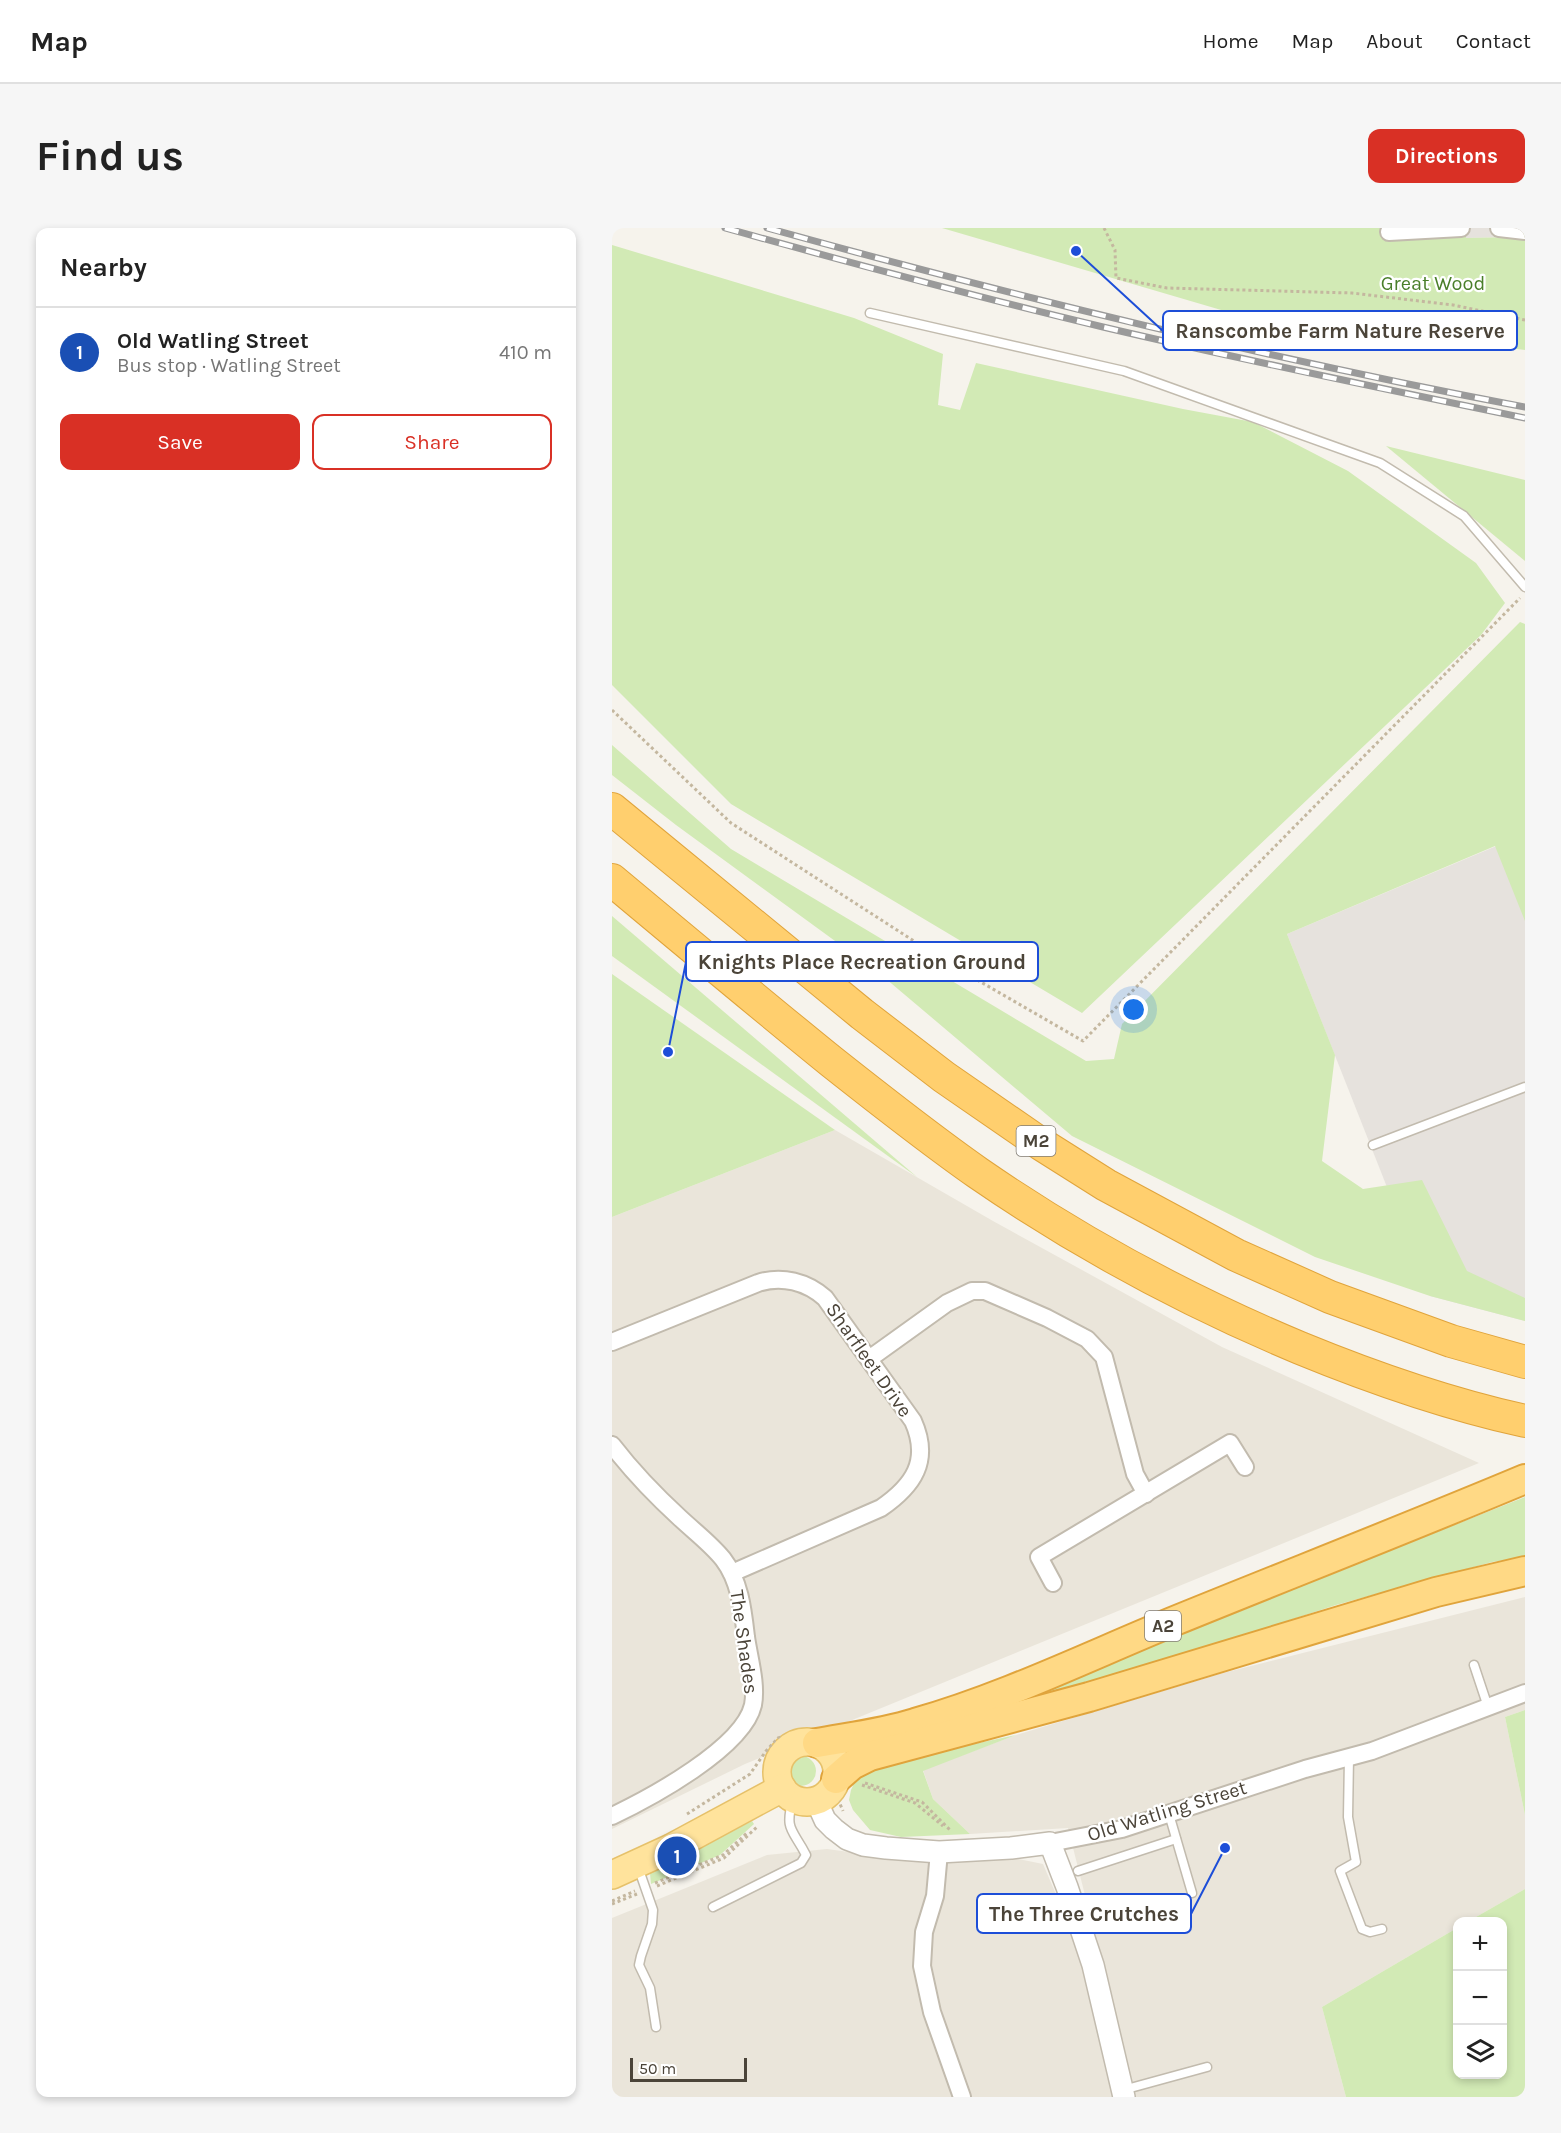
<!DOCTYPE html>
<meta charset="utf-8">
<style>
body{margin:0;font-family:Karla,sans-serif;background:#f6f6f6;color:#222}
.controls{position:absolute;right:18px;bottom:18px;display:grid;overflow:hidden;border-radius:12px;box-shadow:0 3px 9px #0003}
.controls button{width:54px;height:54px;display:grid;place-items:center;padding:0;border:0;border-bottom:2px solid #e0e0e0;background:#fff;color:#222;font:30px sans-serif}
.scale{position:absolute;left:18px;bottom:15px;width:117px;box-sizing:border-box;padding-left:6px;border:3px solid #4b4439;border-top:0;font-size:16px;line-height:21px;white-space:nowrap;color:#4b4439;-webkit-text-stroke:4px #fff;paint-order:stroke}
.you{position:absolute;left:522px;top:782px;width:21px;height:21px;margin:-15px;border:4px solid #fff;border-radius:50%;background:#1a73e8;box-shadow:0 0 0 9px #1a73e833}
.badge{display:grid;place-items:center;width:39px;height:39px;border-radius:50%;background:#d93025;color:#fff;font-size:20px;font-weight:700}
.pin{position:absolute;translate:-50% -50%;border:3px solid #fff;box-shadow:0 2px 6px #0006}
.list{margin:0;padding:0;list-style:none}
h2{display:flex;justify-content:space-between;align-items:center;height:78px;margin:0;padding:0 24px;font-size:26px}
h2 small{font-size:20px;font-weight:400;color:#767676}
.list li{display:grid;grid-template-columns:39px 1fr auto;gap:18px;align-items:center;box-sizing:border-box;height:90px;padding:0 24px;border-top:2px solid #e0e0e0}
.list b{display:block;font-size:22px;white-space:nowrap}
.list p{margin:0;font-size:20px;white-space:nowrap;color:#767676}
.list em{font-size:20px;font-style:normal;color:#767676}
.actions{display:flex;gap:12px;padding:18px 24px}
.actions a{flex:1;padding:14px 0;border:2px solid #d93025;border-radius:12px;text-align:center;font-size:21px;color:#d93025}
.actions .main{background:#d93025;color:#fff}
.icon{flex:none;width:33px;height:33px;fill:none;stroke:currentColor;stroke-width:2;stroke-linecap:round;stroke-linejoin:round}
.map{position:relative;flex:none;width:913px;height:1869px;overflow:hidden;border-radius:12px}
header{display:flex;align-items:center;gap:36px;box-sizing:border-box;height:84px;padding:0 30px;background:#fff;border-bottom:2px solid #e0e0e0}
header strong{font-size:28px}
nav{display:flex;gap:33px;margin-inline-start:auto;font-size:21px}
.intro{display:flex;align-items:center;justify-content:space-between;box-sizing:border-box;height:144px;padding:0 36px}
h1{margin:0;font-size:42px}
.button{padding:15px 27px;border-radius:12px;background:#d93025;color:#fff;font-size:21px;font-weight:700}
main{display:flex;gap:36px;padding:0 36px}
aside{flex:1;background:#fff;border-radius:12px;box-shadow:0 3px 9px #0003}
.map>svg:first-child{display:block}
</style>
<header>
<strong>Map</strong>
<nav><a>Home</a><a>Map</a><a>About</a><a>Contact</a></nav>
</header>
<div class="intro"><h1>Find us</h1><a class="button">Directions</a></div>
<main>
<aside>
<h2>Nearby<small></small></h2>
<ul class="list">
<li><span class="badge" style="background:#1a4fb4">1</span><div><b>Old Watling Street</b><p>Bus stop · Watling Street</p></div><em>410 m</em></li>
</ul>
<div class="actions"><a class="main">Save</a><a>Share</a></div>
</aside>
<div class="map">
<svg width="913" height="1869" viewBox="0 0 913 1869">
<rect width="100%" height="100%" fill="#f6f3ec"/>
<g fill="#eae5da">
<polygon points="223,902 381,993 610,1119 867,1235 133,1536 0,1601 0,989"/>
<polygon points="913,1369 913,1482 893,1489 913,1587 913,1661 857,1693 846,1694 845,1700 710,1779 734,1869 524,1869 456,1600 358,1606 321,1571 311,1542 404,1507 611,1445"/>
<polygon points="215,1621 296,1632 396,1629 431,1636 466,1718 507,1869 0,1869 0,1690 155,1627"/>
</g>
<g fill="#e6e2dd">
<polygon points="853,0 913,0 904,9 853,10"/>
<polygon points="913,606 913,1093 818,1068 675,706"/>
</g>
<g fill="#d2eab5">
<polygon points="330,0 853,0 854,10 904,9 913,4 913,122 616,84"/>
<polygon points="0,17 242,90 331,126 326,177 348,182 364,135 571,181 641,194 736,243 864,335 893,375 869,407 470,785 119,576 0,457"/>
<polygon points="774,218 913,252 913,333"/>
<polygon points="908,394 913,396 913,693 883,618 675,706 723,827 710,933 751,961 810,952 855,1043 913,1070 913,1093 818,1068 703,1029 460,908 267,745 64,597 0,547 0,517 119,621 474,833 502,831 510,796"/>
<polygon points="0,688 305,949 0,728"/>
<polygon points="0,746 223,902 0,989"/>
<polygon points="913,1269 913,1329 880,1334 724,1377 537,1438 342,1495"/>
<polygon points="913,1482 913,1587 893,1489"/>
<polygon points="404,1507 311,1543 321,1571 358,1606 289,1609 258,1602 241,1582 237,1572 239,1562 245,1549 268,1536"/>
<circle cx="189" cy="1543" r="15"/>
<polygon points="140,1593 142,1596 108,1627 39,1656 38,1645"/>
<polygon points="913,1661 913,1869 734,1869 710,1779 845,1700 846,1846 891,1846 891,1694 857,1693"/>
</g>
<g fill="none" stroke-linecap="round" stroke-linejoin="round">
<g stroke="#c2bbae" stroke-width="11">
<g id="service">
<polyline points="258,85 512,143 768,235 852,288 913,359"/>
<polyline points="761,917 913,859"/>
<polyline points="862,1437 876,1479"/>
<polyline points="737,1529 736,1589 744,1634 728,1643 750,1701 758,1704 770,1701"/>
<polyline points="557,1586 580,1665"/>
<polyline points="26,1639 41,1682 40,1696 29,1728 27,1737 38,1760 44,1799"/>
<polyline points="466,1643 564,1611"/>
<path d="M101,1679L189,1635L194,1627C181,1601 172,1603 181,1571"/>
<polyline points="511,1862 595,1839"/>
</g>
</g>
<g stroke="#c2bbae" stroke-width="20">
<g id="minor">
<polyline points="887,0 913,3"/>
<polyline points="777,4 849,0"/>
<path d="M0,1114L146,1055C170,1047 195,1054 213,1070L301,1193C319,1233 301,1258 269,1280L120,1345"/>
<polyline points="257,1131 335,1075 360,1063 373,1063 435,1090 475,1111 492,1129 523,1246 534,1266"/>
<path d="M0,1217C20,1243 44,1268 68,1290C83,1304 99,1316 111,1331C128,1353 131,1383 134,1409C137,1430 145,1456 141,1477C131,1520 38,1570 0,1588"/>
<polyline points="441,1355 427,1329 618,1215 633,1239"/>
<polyline points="438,1615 510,1601 693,1541 760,1523 913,1465"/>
<polyline points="327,1624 323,1668 312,1704 310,1738 320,1784 350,1869"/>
</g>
</g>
<g stroke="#c2bbae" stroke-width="24">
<polyline id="tertiary" points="204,1572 213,1592 222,1601 235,1611 251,1617 274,1620 327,1624 399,1620 438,1615 455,1659 481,1737 512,1869"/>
</g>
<g stroke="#e6c16a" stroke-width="30">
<g id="primary">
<circle cx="195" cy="1544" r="30"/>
<polyline points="0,1647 59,1620 170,1560"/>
</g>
</g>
<g stroke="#e0a43c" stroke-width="32">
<g id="trunk">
<path d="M205,1515C238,1509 271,1505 303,1495C391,1470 475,1429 560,1394C678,1346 796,1300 913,1251"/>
<polyline points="224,1551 240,1537 258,1528 477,1469 824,1364 913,1343"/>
</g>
</g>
<g stroke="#e0a43c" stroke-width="34">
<g id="motorway">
<polyline points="0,581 250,786 332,849 429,916 494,957 624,1027 718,1069 839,1113 913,1134"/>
<path d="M0,652C73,713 146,774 220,834C268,872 316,910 366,945C469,1016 573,1072 688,1120C761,1150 836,1176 913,1193"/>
</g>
</g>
<g stroke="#c4b79f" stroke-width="3" stroke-dasharray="3 3" stroke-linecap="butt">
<polyline points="492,0 503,22 504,50 555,60 740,65 841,77 913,92"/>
<polyline points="0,482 119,595 336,735 471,813 908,370"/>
<polyline points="253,1555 310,1574 338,1602"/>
<polyline points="250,1557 303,1575 331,1598"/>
<polyline points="226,1571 231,1583"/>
<polyline points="75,1586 138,1546 154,1523 166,1510 185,1505"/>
<polyline points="43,1655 111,1627 136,1604"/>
<polyline points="45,1658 112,1630 146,1598"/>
<polyline points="0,1673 23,1663"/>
<polyline points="0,1676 25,1666"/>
</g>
<use href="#service" stroke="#fff" stroke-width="8"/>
<use href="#minor" stroke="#fff" stroke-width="16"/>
<use href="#tertiary" stroke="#fff" stroke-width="21"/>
<use href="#primary" stroke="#ffe39c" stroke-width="27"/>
<use href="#trunk" stroke="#ffd985" stroke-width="28"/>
<use href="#motorway" stroke="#ffcf6e" stroke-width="32"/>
<g stroke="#9a9a9a" stroke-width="7">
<g id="rail">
<path d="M113,0C239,35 364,69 491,99C631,132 772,161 913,190"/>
<path d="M155,0C405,69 658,131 913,179"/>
</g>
</g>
<use href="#rail" stroke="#fff" stroke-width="4.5" stroke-dasharray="14" stroke-linecap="butt"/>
</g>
<g text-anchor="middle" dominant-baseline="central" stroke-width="4.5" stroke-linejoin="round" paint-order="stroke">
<g fill="#fff" stroke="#817c74" stroke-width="1.5">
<rect x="404.5" y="898" width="39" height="30" rx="4.5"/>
<rect x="533" y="1383" width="36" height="30" rx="4.5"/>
</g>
<g font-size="18" font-weight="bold" fill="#4b4439">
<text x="424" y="913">M2</text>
<text x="551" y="1398">A2</text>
</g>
<g font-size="20" fill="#4a7f2a" stroke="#fff">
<text x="821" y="55">Great Wood</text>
</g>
<g font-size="20" fill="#4b4439" stroke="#fff">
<text transform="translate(257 1132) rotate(55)">Sharfleet Drive</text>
<text transform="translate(132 1414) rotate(82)">The Shades</text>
<text transform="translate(555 1583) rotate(-17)">Old Watling Street</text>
</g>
</g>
<path fill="none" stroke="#1d4ed8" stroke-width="2" d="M464 23L551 103M56 824L74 734M613 1620L579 1686"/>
<g fill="#1d4ed8" stroke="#fff" stroke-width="2">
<circle cx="464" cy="23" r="6"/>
<circle cx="56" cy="824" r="6"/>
<circle cx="613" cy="1620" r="6"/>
</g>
<g fill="#fff" stroke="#1d4ed8" stroke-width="2">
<rect x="551" y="83" width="354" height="39" rx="6"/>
<rect x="74" y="714" width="352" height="39" rx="6"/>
<rect x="365" y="1666" width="214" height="39" rx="6"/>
</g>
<g font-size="21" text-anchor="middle" font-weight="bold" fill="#4b4439">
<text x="728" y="110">Ranscombe Farm Nature Reserve</text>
<text x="250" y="741">Knights Place Recreation Ground</text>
<text x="472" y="1693">The Three Crutches</text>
</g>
</svg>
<div class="controls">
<button>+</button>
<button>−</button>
<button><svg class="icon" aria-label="layers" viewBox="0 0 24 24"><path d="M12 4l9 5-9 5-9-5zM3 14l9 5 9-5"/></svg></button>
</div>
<div class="scale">50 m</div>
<div class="you"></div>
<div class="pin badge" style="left:65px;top:1628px;background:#1a4fb4">1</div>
</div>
</main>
